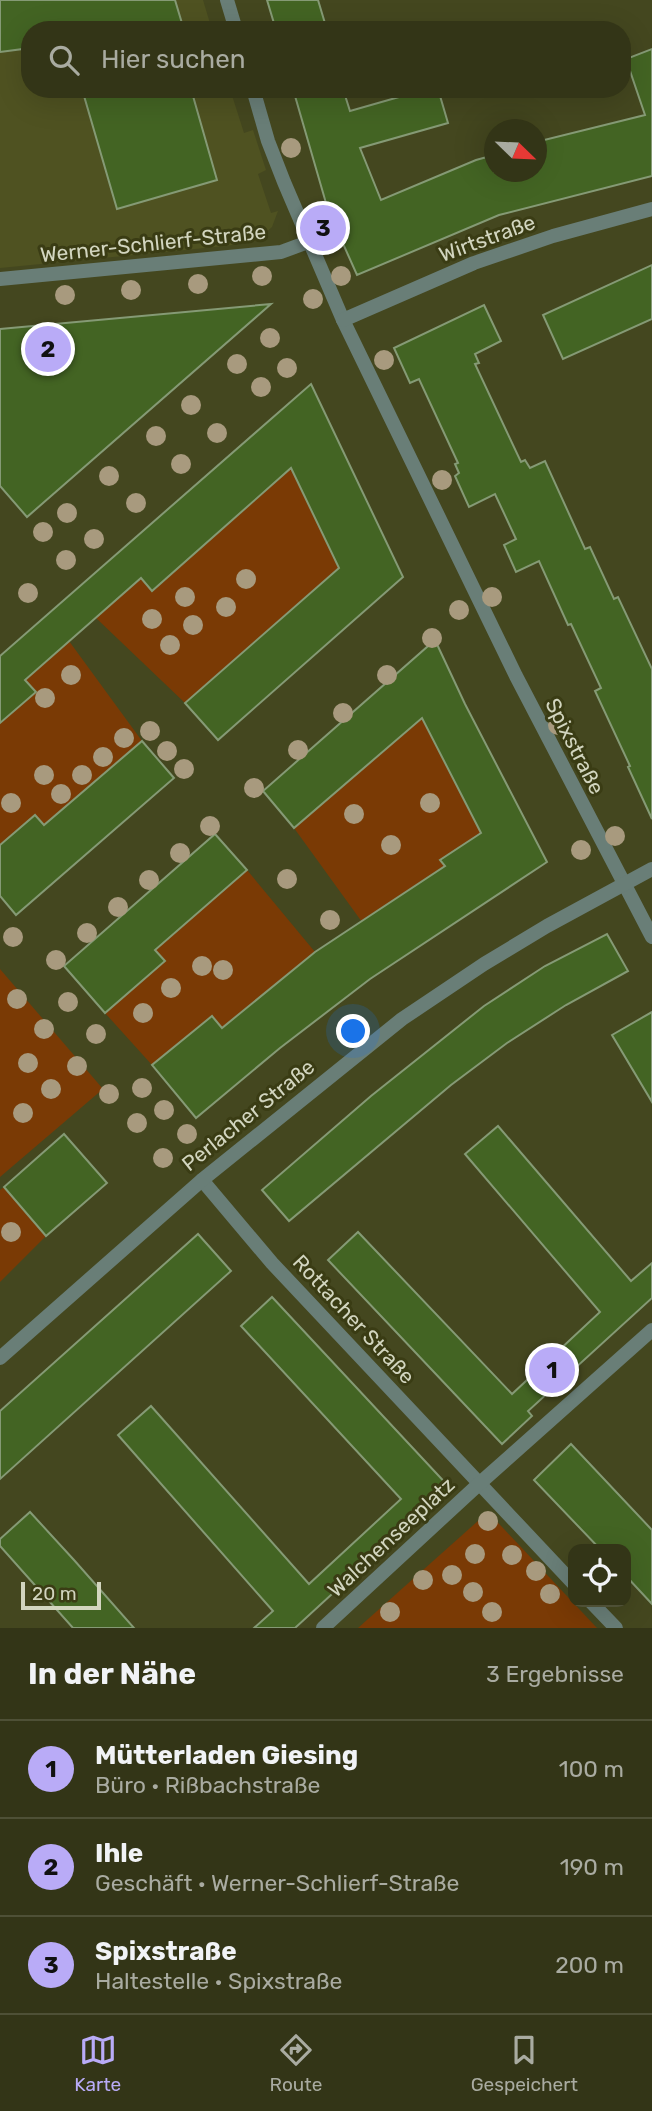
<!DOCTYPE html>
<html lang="de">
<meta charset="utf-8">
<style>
body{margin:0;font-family:Rubik,sans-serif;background:#3e4024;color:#f1f3f6}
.controls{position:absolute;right:21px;bottom:21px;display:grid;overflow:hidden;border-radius:14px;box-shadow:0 7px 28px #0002}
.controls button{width:63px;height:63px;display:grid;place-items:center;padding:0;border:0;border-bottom:2px solid #4e5036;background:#333517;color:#f1f3f6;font:35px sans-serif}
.compass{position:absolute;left:484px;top:119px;width:63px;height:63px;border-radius:50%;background:#333517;box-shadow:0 7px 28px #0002;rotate:113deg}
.scale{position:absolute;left:21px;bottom:18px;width:80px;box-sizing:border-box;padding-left:7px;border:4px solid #d2d5bf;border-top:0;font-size:19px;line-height:24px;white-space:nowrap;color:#d2d5bf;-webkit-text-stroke:5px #3a3c14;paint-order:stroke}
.you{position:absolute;left:354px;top:1032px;width:24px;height:24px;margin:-18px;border:5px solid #fff;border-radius:50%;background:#1a73e8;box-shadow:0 0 0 10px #1a73e833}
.badge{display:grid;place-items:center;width:46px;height:46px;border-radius:50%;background:#b9abf7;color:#111;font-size:23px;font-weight:700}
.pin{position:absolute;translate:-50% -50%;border:4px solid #fff;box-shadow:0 2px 7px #0006}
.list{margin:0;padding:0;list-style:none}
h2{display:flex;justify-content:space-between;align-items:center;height:91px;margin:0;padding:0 28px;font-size:30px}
h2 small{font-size:23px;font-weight:400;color:#a9aba1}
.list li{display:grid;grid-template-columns:46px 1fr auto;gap:21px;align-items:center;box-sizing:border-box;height:98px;padding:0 28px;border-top:2px solid #4e5036}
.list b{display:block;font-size:26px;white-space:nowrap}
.list p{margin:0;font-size:23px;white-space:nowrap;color:#a9aba1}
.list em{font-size:23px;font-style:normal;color:#a9aba1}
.icon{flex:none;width:38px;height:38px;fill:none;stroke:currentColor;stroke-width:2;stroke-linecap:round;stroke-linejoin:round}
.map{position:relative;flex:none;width:652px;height:1628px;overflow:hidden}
.search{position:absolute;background:#333517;box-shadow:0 7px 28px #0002;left:21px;right:21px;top:21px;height:77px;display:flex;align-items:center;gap:18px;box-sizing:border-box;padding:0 24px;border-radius:28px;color:#a9aba1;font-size:26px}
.sheet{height:385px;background:#333517}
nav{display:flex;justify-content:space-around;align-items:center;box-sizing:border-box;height:98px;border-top:2px solid #4e5036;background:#333517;font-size:19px;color:#a9aba1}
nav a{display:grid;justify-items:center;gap:4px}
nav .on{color:#b9abf7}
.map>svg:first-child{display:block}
</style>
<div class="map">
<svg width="652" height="1628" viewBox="0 0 652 1628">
<rect width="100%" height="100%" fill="#44471f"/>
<polygon fill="#4f5221" points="0,0 203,0 212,30 30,30 30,89 230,89 244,133 253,130 266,170 258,174 271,213 278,211 272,227 256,241 226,246 0,268"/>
<g fill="#7a3a05">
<polygon points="295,465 294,475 328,545 342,566 185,703 96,618 141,578 153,591"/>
<polygon points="69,641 142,741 60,812 47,828 35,815 0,845 0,723 36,692 25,680"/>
<polygon points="422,718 482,833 440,860 445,866 362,922 294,828"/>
<polygon points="247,870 315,952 222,1028 212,1016 152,1065 105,1013 165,961 155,950"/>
<polygon points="0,969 103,1089 0,1177"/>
<polygon points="4,1187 46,1236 0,1282 0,1190"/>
<polygon points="488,1512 597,1628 358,1628"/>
</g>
<g fill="#436423" stroke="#859a75" stroke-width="2">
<polygon points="0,0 175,0 184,30 30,30 30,48 0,52"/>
<polygon points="267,0 318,0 327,30 276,30"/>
<polygon points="652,49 652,176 499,215 357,275 328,210 293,89 343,89 350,111 427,89 438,89 448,123 360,148 381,200 476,160 494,155 494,172 536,172 536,142 645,115 626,59"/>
<polygon points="82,89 191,89 217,180 117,209"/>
<polygon points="652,265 652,319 563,359 543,315"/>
<polygon points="271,304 27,517 0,486 0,329"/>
<polygon points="484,305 501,341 475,354 479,363 475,364 521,462 525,460 530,468 545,461 585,549 590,547 614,599 618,597 652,669 652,819 628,767 630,766 595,691 601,688 571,624 568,625 539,561 516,572 504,545 516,539 495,494 469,507 455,476 459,473 455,464 458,463 419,379 410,383 394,348"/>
<polygon points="311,384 403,577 218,740 185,703 339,568 291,468 152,591 141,578 25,680 36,692 0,723 0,656"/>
<polygon points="435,640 465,704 547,862 370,979 280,1048 196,1118 152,1065 212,1016 222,1028 315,952 445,866 440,860 481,833 422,718 294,828 263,791"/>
<polygon points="142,741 174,778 16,915 0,896 0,845 35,815 44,825"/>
<polygon points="215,834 247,870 155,950 165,961 105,1013 64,966"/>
<polygon points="607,934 628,971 566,1005 507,1043 451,1085 289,1221 262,1190 371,1096 484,1006 545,966"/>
<polygon points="652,1012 652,1102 612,1035"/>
<polygon points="498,1126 631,1281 652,1263 652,1298 528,1411 532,1416 502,1444 328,1260 358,1232 512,1394 600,1312 465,1154"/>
<polygon points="64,1134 107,1183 46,1236 4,1187"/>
<polygon points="198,1234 231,1271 0,1479 0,1411"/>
<polygon points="272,1297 451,1489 419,1518 417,1516 295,1628 254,1628 273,1611 118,1435 151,1406 309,1584 401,1499 241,1326"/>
<polygon points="571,1444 652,1530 652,1604 626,1576 626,1549 600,1549 534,1480"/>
<polygon points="30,1512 74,1560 134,1628 73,1628 0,1546 0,1539"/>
</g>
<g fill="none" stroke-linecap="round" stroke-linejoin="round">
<g stroke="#697e77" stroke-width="14">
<polyline points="227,0 236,30"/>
<polyline points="253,89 268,141 284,182 343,320 516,676 652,937"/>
<polyline points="0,279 281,252 308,242"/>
<polyline points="343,320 474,263 553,236 652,209"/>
<polyline points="202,1180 272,1263 573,1583"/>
<polyline points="0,1358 202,1180 402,1019 484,964 547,926 652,869"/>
<polyline points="591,1602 616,1628"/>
<polyline points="323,1628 480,1483 652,1330"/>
</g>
</g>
<g fill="#a89a7e">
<circle cx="291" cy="148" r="10"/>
<circle cx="262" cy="276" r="10"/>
<circle cx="341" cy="276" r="10"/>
<circle cx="198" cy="284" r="10"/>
<circle cx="131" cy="290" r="10"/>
<circle cx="65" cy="295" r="10"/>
<circle cx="313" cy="299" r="10"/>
<circle cx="270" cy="338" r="10"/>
<circle cx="384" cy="360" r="10"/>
<circle cx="237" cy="364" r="10"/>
<circle cx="287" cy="368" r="10"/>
<circle cx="261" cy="387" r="10"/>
<circle cx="191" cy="405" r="10"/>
<circle cx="217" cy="433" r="10"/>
<circle cx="156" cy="436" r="10"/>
<circle cx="181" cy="464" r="10"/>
<circle cx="109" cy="476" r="10"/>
<circle cx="442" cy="480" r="10"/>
<circle cx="136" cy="503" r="10"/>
<circle cx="67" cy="513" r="10"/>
<circle cx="43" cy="532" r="10"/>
<circle cx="94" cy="539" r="10"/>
<circle cx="66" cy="560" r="10"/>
<circle cx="246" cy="579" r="10"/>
<circle cx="28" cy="593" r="10"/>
<circle cx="185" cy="597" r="10"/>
<circle cx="492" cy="597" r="10"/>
<circle cx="226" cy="607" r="10"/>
<circle cx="459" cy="610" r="10"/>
<circle cx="152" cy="619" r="10"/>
<circle cx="193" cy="625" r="10"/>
<circle cx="432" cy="638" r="10"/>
<circle cx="170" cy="645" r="10"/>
<circle cx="71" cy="675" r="10"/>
<circle cx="387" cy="675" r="10"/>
<circle cx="45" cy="698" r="10"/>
<circle cx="343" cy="713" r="10"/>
<circle cx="558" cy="725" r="10"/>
<circle cx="150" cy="731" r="10"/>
<circle cx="124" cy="738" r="10"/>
<circle cx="298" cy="750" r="10"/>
<circle cx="167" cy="751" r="10"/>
<circle cx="103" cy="757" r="10"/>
<circle cx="184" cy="769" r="10"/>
<circle cx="44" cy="775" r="10"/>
<circle cx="82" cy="775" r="10"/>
<circle cx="254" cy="788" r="10"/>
<circle cx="61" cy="794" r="10"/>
<circle cx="11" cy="803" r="10"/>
<circle cx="430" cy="803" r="10"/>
<circle cx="354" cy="814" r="10"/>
<circle cx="210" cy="826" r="10"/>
<circle cx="615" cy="836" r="10"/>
<circle cx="391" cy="845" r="10"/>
<circle cx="581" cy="850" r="10"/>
<circle cx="180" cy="853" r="10"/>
<circle cx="287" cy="879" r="10"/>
<circle cx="149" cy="880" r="10"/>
<circle cx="118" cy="907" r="10"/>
<circle cx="330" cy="920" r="10"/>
<circle cx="87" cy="933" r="10"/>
<circle cx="13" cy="937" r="10"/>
<circle cx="56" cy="960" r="10"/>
<circle cx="202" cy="966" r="10"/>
<circle cx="223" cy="970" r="10"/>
<circle cx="171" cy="988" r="10"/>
<circle cx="17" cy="999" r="10"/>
<circle cx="68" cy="1002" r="10"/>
<circle cx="143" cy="1013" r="10"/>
<circle cx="44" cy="1029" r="10"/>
<circle cx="96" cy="1034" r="10"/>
<circle cx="28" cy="1063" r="10"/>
<circle cx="77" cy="1066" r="10"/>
<circle cx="142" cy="1088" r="10"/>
<circle cx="51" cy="1089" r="10"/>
<circle cx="109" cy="1094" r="10"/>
<circle cx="164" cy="1110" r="10"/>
<circle cx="23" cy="1113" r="10"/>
<circle cx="137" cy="1123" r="10"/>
<circle cx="187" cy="1134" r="10"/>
<circle cx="163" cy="1158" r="10"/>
<circle cx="11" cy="1232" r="10"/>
<circle cx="488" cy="1521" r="10"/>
<circle cx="475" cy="1554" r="10"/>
<circle cx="512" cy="1555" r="10"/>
<circle cx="536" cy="1571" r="10"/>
<circle cx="452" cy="1575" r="10"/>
<circle cx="423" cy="1580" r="10"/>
<circle cx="473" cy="1592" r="10"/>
<circle cx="550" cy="1594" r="10"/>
<circle cx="390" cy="1612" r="10"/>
<circle cx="492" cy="1612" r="10"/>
</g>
<g text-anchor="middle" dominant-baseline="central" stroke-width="6" stroke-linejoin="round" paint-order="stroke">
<g font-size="21" fill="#d2d5bf" stroke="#3a3c14">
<text transform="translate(487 238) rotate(-20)">Wirtstraße</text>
<text transform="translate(153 243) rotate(-6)">Werner-Schlierf-Straße</text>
<text transform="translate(575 746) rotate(63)">Spixstraße</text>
<text transform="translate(248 1115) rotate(-39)">Perlacher Straße</text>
<text transform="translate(354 1319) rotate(47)">Rottacher Straße</text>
<text transform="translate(391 1537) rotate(-43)">Walchenseeplatz</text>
</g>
</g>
</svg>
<div class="controls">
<button><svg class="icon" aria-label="locate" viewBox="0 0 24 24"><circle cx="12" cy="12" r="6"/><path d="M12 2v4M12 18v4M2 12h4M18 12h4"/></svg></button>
</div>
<svg class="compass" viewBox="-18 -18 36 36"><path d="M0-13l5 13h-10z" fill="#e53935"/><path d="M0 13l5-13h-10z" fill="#a9aba1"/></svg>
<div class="scale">20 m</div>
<div class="you"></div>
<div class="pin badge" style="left:552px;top:1370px">1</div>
<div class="pin badge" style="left:48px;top:349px">2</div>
<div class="pin badge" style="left:323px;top:228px">3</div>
<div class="search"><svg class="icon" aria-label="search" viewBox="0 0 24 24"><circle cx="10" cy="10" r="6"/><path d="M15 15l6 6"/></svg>Hier suchen</div>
</div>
<section class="sheet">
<h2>In der Nähe<small>3 Ergebnisse</small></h2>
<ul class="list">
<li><span class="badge">1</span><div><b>Mütterladen Giesing</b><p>Büro · Rißbachstraße</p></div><em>100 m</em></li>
<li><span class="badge">2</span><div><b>Ihle</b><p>Geschäft · Werner-Schlierf-Straße</p></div><em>190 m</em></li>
<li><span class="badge">3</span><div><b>Spixstraße</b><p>Haltestelle · Spixstraße</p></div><em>200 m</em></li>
</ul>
</section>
<nav>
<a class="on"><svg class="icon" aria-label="map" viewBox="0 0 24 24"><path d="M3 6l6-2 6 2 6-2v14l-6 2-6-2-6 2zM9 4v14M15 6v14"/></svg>Karte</a>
<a><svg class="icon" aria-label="directions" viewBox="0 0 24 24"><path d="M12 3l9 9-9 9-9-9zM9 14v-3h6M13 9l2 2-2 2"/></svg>Route</a>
<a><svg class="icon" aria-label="saved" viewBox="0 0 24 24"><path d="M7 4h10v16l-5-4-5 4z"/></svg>Gespeichert</a>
</nav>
